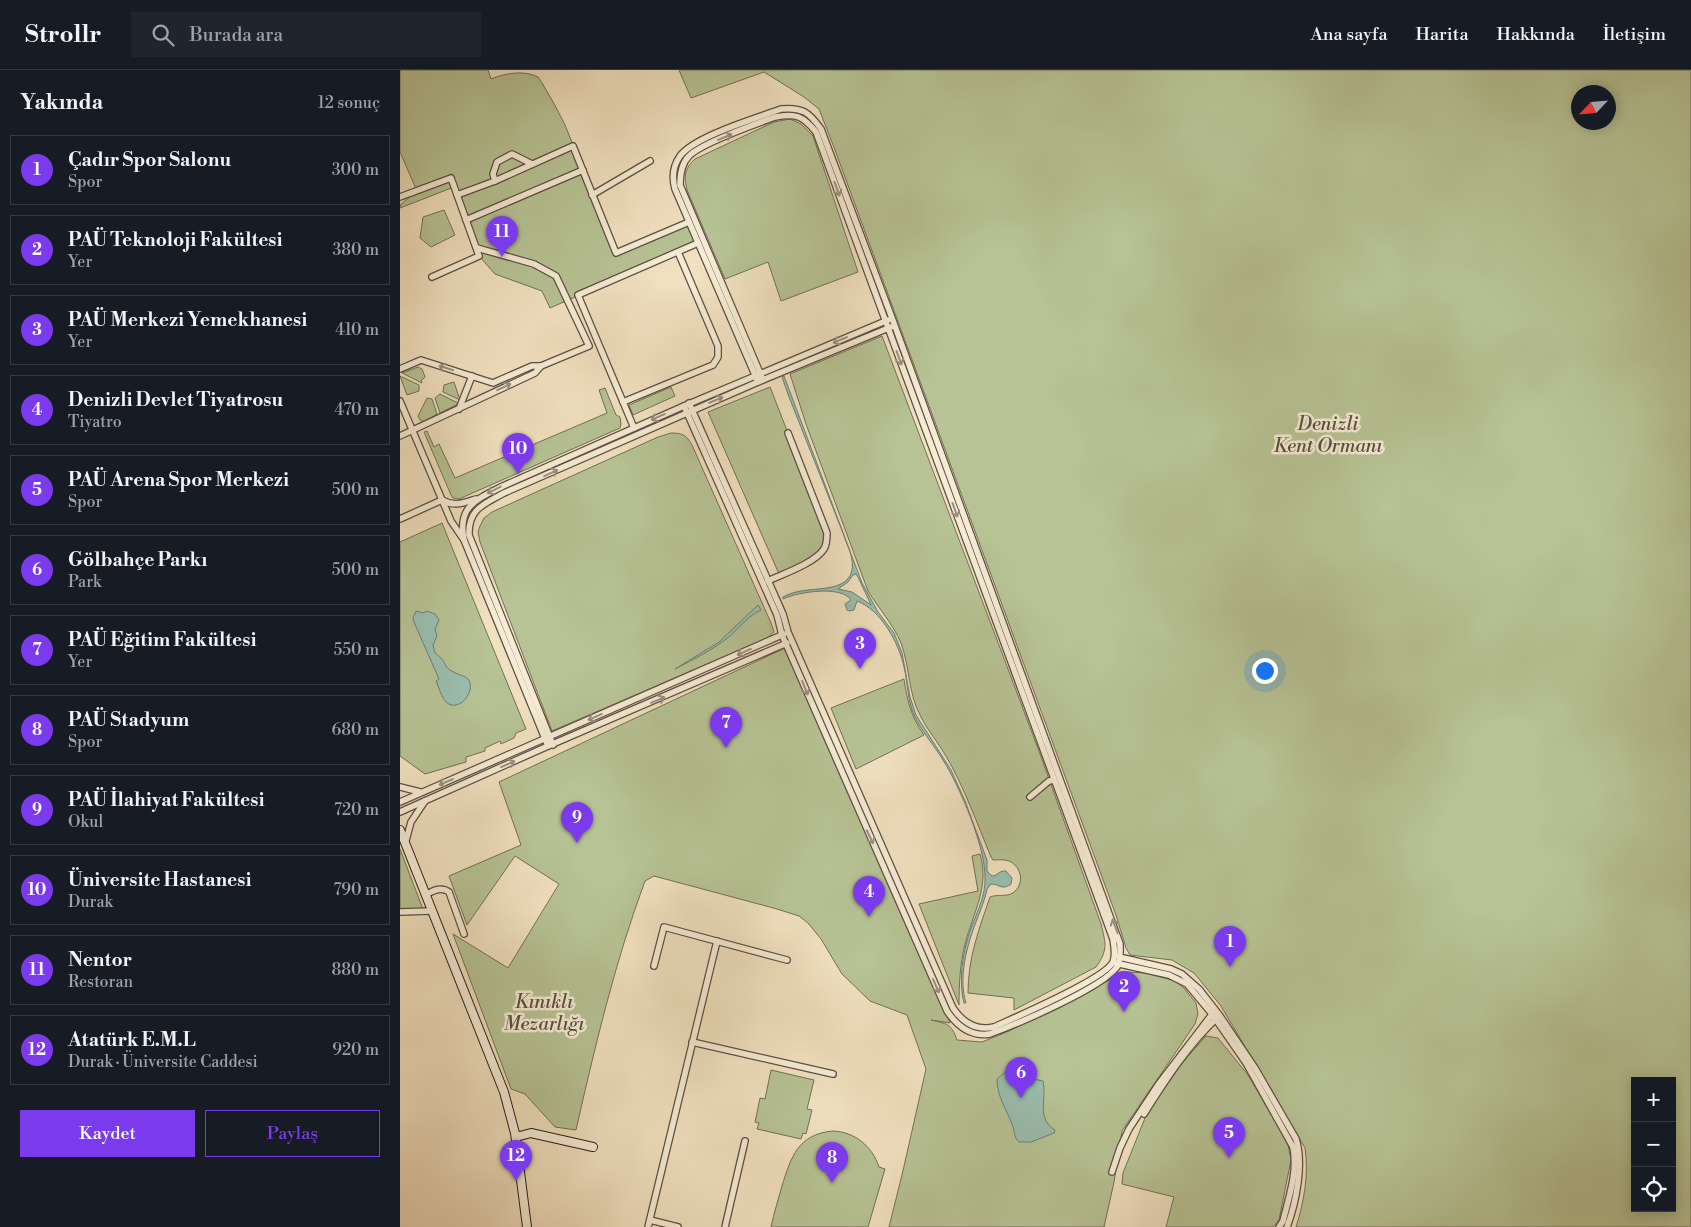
<!DOCTYPE html>
<html lang="tr">
<meta charset="utf-8">
<style>
body{margin:0;font-family:"Libre Bodoni",serif;background:#20242c;color:#f1f3f6}
.controls{position:absolute;right:15px;bottom:15px;display:grid;overflow:hidden;border-radius:0px;box-shadow:0 2px 12px #0003}
.controls button{width:45px;height:45px;display:grid;place-items:center;padding:0;border:0;border-bottom:1px solid #363941;background:#171b24;color:#f1f3f6;font:25px sans-serif}
.compass{position:absolute;left:1171px;top:15px;width:45px;height:45px;border-radius:50%;background:#171b24;box-shadow:0 2px 12px #0003;rotate:244deg}
.you{position:absolute;left:864px;top:600px;width:18px;height:18px;margin:-12px;border:4px solid #fff;border-radius:50%;background:#1a73e8;box-shadow:0 0 0 8px #1a73e833}
.badge{display:grid;place-items:center;width:32px;height:32px;border-radius:50%;background:#7c3aed;color:#fff;font-size:16px;font-weight:700}
.pin{position:absolute;translate:-50% -41px;filter:drop-shadow(0 1px 2px #0008)}
.pin::after{content:'';position:absolute;top:26px;width:18px;height:15px;background:inherit;clip-path:polygon(0 0,100% 0,50% 100%)}
.list{margin:0;padding:0;list-style:none}
h2{display:flex;justify-content:space-between;align-items:center;height:65px;margin:0;padding:0 20px;font-size:21px}
h2 small{font-size:16px;font-weight:400;color:#9ea1a6}
.list li{display:grid;grid-template-columns:32px 1fr auto;gap:15px;align-items:center;box-sizing:border-box;height:70px;margin:0 10px 10px;padding:0 10px;border:1px solid #363941;border-radius:0px}
.list b{display:block;font-size:19px;white-space:nowrap}
.list p{margin:0;font-size:16px;white-space:nowrap;color:#9ea1a6}
.list em{font-size:16px;font-style:normal;color:#9ea1a6}
.actions{display:flex;gap:10px;padding:15px 20px}
.actions a{flex:1;padding:11px 0;border:1px solid #7c3aed;border-radius:0px;text-align:center;font-size:18px;color:#7c3aed}
.actions .main{background:#7c3aed;color:#fff}
.icon{flex:none;width:28px;height:28px;fill:none;stroke:currentColor;stroke-width:2;stroke-linecap:round;stroke-linejoin:round}
.map{position:relative;flex:none;width:1291px;height:1157px;overflow:hidden}
header{display:flex;align-items:center;gap:30px;box-sizing:border-box;height:70px;padding:0 25px;background:#171b24;border-bottom:1px solid #363941}
header strong{font-size:24px}
nav{display:flex;gap:28px;margin-inline-start:auto;font-size:18px}
.search{width:350px;height:45px;background:#20242c;display:flex;align-items:center;gap:12px;box-sizing:border-box;padding:0 18px;border-radius:0px;color:#9ea1a6;font-size:19px}
main{display:flex}
aside{flex:1;background:#171b24}
.map>svg:first-child{display:block}
</style>
<header>
<strong>Strollr</strong>
<div class="search"><svg class="icon" aria-label="search" viewBox="0 0 24 24"><circle cx="10" cy="10" r="6"/><path d="M15 15l6 6"/></svg>Burada ara</div>
<nav><a>Ana sayfa</a><a>Harita</a><a>Hakkında</a><a>İletişim</a></nav>
</header>
<main>
<aside>
<h2>Yakında<small>12 sonuç</small></h2>
<ul class="list">
<li><span class="badge">1</span><div><b>Çadır Spor Salonu</b><p>Spor</p></div><em>300 m</em></li>
<li><span class="badge">2</span><div><b>PAÜ Teknoloji Fakültesi</b><p>Yer</p></div><em>380 m</em></li>
<li><span class="badge">3</span><div><b>PAÜ Merkezi Yemekhanesi</b><p>Yer</p></div><em>410 m</em></li>
<li><span class="badge">4</span><div><b>Denizli Devlet Tiyatrosu</b><p>Tiyatro</p></div><em>470 m</em></li>
<li><span class="badge">5</span><div><b>PAÜ Arena Spor Merkezi</b><p>Spor</p></div><em>500 m</em></li>
<li><span class="badge">6</span><div><b>Gölbahçe Parkı</b><p>Park</p></div><em>500 m</em></li>
<li><span class="badge">7</span><div><b>PAÜ Eğitim Fakültesi</b><p>Yer</p></div><em>550 m</em></li>
<li><span class="badge">8</span><div><b>PAÜ Stadyum</b><p>Spor</p></div><em>680 m</em></li>
<li><span class="badge">9</span><div><b>PAÜ İlahiyat Fakültesi</b><p>Okul</p></div><em>720 m</em></li>
<li><span class="badge">10</span><div><b>Üniversite Hastanesi</b><p>Durak</p></div><em>790 m</em></li>
<li><span class="badge">11</span><div><b>Nentor</b><p>Restoran</p></div><em>880 m</em></li>
<li><span class="badge">12</span><div><b>Atatürk E.M.L</b><p>Durak · Üniversite Caddesi</p></div><em>920 m</em></li>
</ul>
<div class="actions"><a class="main">Kaydet</a><a>Paylaş</a></div>
</aside>
<div class="map">
<svg width="1291" height="1157" viewBox="0 0 1291 1157">
<rect width="100%" height="100%" fill="#f1e1c0"/>
<filter id="stains"><feTurbulence type="fractalNoise" baseFrequency=".004" numOctaves="4"/><feColorMatrix values="0 0 0 0 .2 0 0 0 0 .09 0 0 0 0 .02 0 0 0 .5 -.17"/></filter>
<radialGradient id="worn" r=".72"><stop offset=".6" stop-color="#630" stop-opacity="0"/><stop offset="1" stop-color="#630" stop-opacity=".3"/></radialGradient>
<g fill="#b7c395" stroke="#717056" fill-rule="evenodd">
<path d="M0,0H88L91,9C105,3 125,0 138,7C141,11 144,16 146,20C153,31 159,43 165,55L216,182L289,152L298,173L150,238L142,221L95,204L79,186L54,117L0,138V135L17,121L0,82Z"/>
<path d="M279,0H1291V1157H896C904,1132 909,1104 905,1078L821,936L794,903L772,890L730,885L726,878L716,845L435,80L419,39L404,27L364,2L291,28ZM1178,22H1208V52H1178ZM1235,1011H1272V1138H1235Z"/>
<path d="M390,49L401,54L413,66L458,202L381,231L368,192L325,209L287,120C284,106 284,99 295,89L374,52Z"/>
<polygon points="44,140 55,165 31,177 20,168 23,147"/>
<path d="M482,266L639,681L701,854C706,874 708,880 696,897L614,940V928L568,923C568,888 579,859 590,827C597,824 606,827 613,823C625,814 622,797 609,791C604,789 598,790 593,790L591,787C577,753 564,717 546,686C538,672 528,661 521,647C508,624 510,597 501,573C493,554 479,539 468,521L406,354L390,304Z"/>
<polygon points="18,297 22,299 25,307 21,311 22,313 2,303"/>
<polygon points="0,306 19,315 19,321 7,325"/>
<polygon points="54,312 60,330 43,322 44,315"/>
<polygon points="271,317 275,326 233,345 229,335"/>
<path d="M370,317L427,463C427,489 398,496 379,504L308,342Z"/>
<polygon points="205,318 216,345 220,347 221,354 220,358 59,429 53,428 51,425 24,362 27,361 34,377 39,374 55,408 207,343 199,320"/>
<polygon points="40,324 58,333 56,335 40,343 35,328"/>
<polygon points="27,328 32,329 37,344 24,352 20,350 18,346"/>
<path d="M271,363C283,363 286,365 292,375L371,553L374,562L367,568L152,661L80,472L78,462L80,456L84,448L92,442L258,367Z"/>
<polygon points="42,453 126,659 116,663 114,668 101,674 100,671 85,678 85,681 66,687 66,692 25,704 0,686 0,472"/>
<path d="M385,578L488,807L550,953L531,950C547,954 551,953 557,970L582,972L609,961L703,913L728,902L746,903L775,911L784,918L796,933L798,944L795,954L722,1061L714,1112L704,1157H489L502,1105L526,999L507,945L470,931L442,904L421,869L408,853L399,846L377,839L254,806L245,811C215,892 195,976 176,1060L155,1057L125,1024L111,1019L53,864L108,898L159,814L115,786L67,855L49,806L121,775L99,712Z"/>
<path d="M504,609C507,630 511,647 524,665L456,699L431,638Z"/>
<polygon points="0,779 24,842 0,842"/>
<path d="M580,784C590,816 573,843 565,874C560,894 559,914 559,935L519,834L578,821L572,786Z"/>
<polygon points="806,966 818,968 848,1005 887,1070 891,1090 879,1150 873,1157 766,1157 774,1127 722,1114 723,1103 747,1043 783,992"/>
<polygon points="371,1000 414,1010 407,1039 412,1040 406,1064 403,1063 401,1069 357,1059 359,1053 355,1052 360,1028 365,1029"/>
<path d="M433,1061C455,1062 472,1076 479,1097L485,1099L468,1157H371C374,1143 378,1130 382,1116C391,1087 398,1064 433,1061Z"/>
</g>
<g fill="#9bbeaf" stroke="#6e7e72" fill-rule="evenodd">
<path d="M384,306L462,513L478,542L494,563L502,583L510,627L516,645L551,700L565,731L587,790V801L592,806C597,806 600,800 606,801L612,808L611,814C602,821 600,814 591,814L587,819C584,834 577,848 572,863C565,884 559,911 566,933H564C558,909 563,881 571,858C577,842 586,825 585,807C585,776 560,717 543,690C534,675 521,661 514,645C507,629 508,613 504,597C499,573 481,540 457,531L454,540L450,541L447,540L445,534L451,530C441,515 398,522 383,529V527C388,524 395,522 401,521C423,517 460,522 451,485C449,478 445,470 443,463L389,327L382,307ZM456,504L458,507L471,535L452,522L438,519L448,512L453,505Z"/>
<path d="M358,535L361,540C348,546 340,557 330,566C313,580 294,589 275,599L319,572Z"/>
<path d="M16,541L23,543L27,541L35,544L39,550L35,559L37,566L33,575L35,583C37,585 39,586 41,588C45,592 45,597 50,600C55,604 64,605 68,609C77,620 59,644 46,632C41,627 39,617 36,611L39,609L14,552L13,548Z"/>
<path d="M604,1003L643,1011C647,1029 636,1049 655,1060L654,1063L631,1072H619C613,1067 615,1060 612,1054C606,1039 597,1026 597,1009Z"/>
</g>
<g fill="none" stroke-linecap="round" stroke-linejoin="round">
<g stroke="#5c4f41" stroke-width="8">
<g id="street">
<polyline points="95,111 93,104 97,92 112,84 132,94"/>
<polyline points="57,125 95,111 173,76 216,183 289,152"/>
<polyline points="192,125 250,91"/>
<polyline points="0,127 51,108 79,186 32,207"/>
<polyline points="66,150 183,100"/>
<polyline points="0,299 21,290 93,313 132,296 141,296"/>
<polyline points="0,331 51,451 64,470"/>
<polyline points="223,332 313,295 318,287 318,276 278,182"/>
<path d="M289,333L383,544L388,562L553,938C563,953 576,961 594,957C614,948 705,909 713,892C716,885 714,876 713,869L416,62C403,46 396,43 375,47C356,54 301,73 289,86C281,94 280,105 280,115L363,310"/>
<path d="M284,336L377,545L382,565L547,941C557,956 570,967 590,964C617,954 702,918 717,897C721,890 720,882 720,874L492,248L421,59C409,42 402,37 381,39C357,48 295,66 280,86C273,96 272,108 275,119L358,312"/>
<polyline points="59,339 72,306"/>
<polyline points="234,358 178,225 298,173"/>
<polyline points="0,366 135,303 141,296 189,276 156,206 134,194 77,178"/>
<path d="M42,430C54,437 63,433 76,429"/>
<polyline points="0,449 42,430"/>
<path d="M368,511C383,504 415,493 424,479C427,474 427,469 427,463L388,363"/>
<path d="M153,675L69,465C68,439 84,434 104,423L358,312L491,257"/>
<path d="M148,676L64,470C57,436 77,429 103,416L284,336L488,250"/>
<polyline points="0,717 20,722"/>
<polyline points="630,727 649,711 654,710"/>
<polyline points="0,732 384,564"/>
<polyline points="0,742 148,676 387,573"/>
<polyline points="5,774 11,752 25,731"/>
<path d="M25,825C33,821 41,816 49,822L64,864"/>
<polyline points="0,842 32,841"/>
<path d="M719,887L771,899L782,904L799,919L820,946L855,998L896,1069C904,1094 896,1133 887,1157"/>
<path d="M715,893L769,905L787,914L812,944L846,993L893,1077C898,1102 889,1126 883,1151L879,1157"/>
<polyline points="254,896 264,857 387,890"/>
<polyline points="292,972 433,1004"/>
<path d="M744,1044C765,1011 788,975 817,948"/>
<polyline points="712,1102 720,1078 729,1059 758,1015 813,943"/>
<polyline points="250,1150 278,1157"/>
<polyline points="248,1157 317,871"/>
<polyline points="325,1157 345,1071"/>
</g>
</g>
<g stroke="#2b1e17" stroke-width="10">
<g id="secondary">
<polyline points="0,760 104,1022 115,1063 127,1157"/>
<polyline points="116,1067 131,1063 193,1077"/>
</g>
</g>
<use href="#street" stroke="#f6ecd6" stroke-width="5.5"/>
<use href="#secondary" stroke="#f6ecd6" stroke-width="8"/>
</g>
<defs><path id="oneway-shaft" d="M-6 0H5M1.5-3L5.5 0L1.5 3" fill="none" stroke-width="1.6" stroke-linecap="round" stroke-linejoin="round" transform="scale(1.25)"/></defs>
<g stroke="#9b8f80">
<use href="#oneway-shaft" transform="translate(325 67) rotate(-22)"/>
<use href="#oneway-shaft" transform="translate(437 119) rotate(70)"/>
<use href="#oneway-shaft" transform="translate(440 270) rotate(157)"/>
<use href="#oneway-shaft" transform="translate(499 288) rotate(70)"/>
<use href="#oneway-shaft" transform="translate(46 298) rotate(-162)"/>
<use href="#oneway-shaft" transform="translate(104 317) rotate(-25)"/>
<use href="#oneway-shaft" transform="translate(316 330) rotate(-23)"/>
<use href="#oneway-shaft" transform="translate(258 347) rotate(156)"/>
<use href="#oneway-shaft" transform="translate(151 403) rotate(-24)"/>
<use href="#oneway-shaft" transform="translate(94 420) rotate(153)"/>
<use href="#oneway-shaft" transform="translate(555 440) rotate(70)"/>
<use href="#oneway-shaft" transform="translate(344 582) rotate(156)"/>
<use href="#oneway-shaft" transform="translate(405 618) rotate(68)"/>
<use href="#oneway-shaft" transform="translate(258 630) rotate(-23)"/>
<use href="#oneway-shaft" transform="translate(195 647) rotate(156)"/>
<use href="#oneway-shaft" transform="translate(108 694) rotate(-24)"/>
<use href="#oneway-shaft" transform="translate(46 712) rotate(157)"/>
<use href="#oneway-shaft" transform="translate(470 767) rotate(65)"/>
<use href="#oneway-shaft" transform="translate(715 856) rotate(-110)"/>
<use href="#oneway-shaft" transform="translate(536 916) rotate(66)"/>
</g>
<g text-anchor="middle" dominant-baseline="central" stroke-width="5" stroke-linejoin="round" paint-order="stroke">
<g font-size="19" font-style="italic" fill="#55503d" stroke="#f6ecd6">
<text x="928" y="354">Denizli<tspan x="928" dy="22">Kent Ormanı</tspan></text>
<text x="144" y="932">Kınıklı<tspan x="144" dy="22">Mezarlığı</tspan></text>
</g>
</g>
<rect width="100%" height="100%" filter="url(#stains)"/>
<rect width="100%" height="100%" fill="url(#worn)"/>
</svg>
<div class="controls">
<button>+</button>
<button>−</button>
<button><svg class="icon" aria-label="locate" viewBox="0 0 24 24"><circle cx="12" cy="12" r="6"/><path d="M12 2v4M12 18v4M2 12h4M18 12h4"/></svg></button>
</div>
<svg class="compass" viewBox="-18 -18 36 36"><path d="M0-13l5 13h-10z" fill="#e53935"/><path d="M0 13l5-13h-10z" fill="#9ea1a6"/></svg>
<div class="you"></div>
<div class="pin badge" style="left:830px;top:897px">1</div>
<div class="pin badge" style="left:724px;top:942px">2</div>
<div class="pin badge" style="left:460px;top:599px">3</div>
<div class="pin badge" style="left:469px;top:847px">4</div>
<div class="pin badge" style="left:829px;top:1088px">5</div>
<div class="pin badge" style="left:621px;top:1028px">6</div>
<div class="pin badge" style="left:326px;top:678px">7</div>
<div class="pin badge" style="left:432px;top:1113px">8</div>
<div class="pin badge" style="left:177px;top:773px">9</div>
<div class="pin badge" style="left:118px;top:404px">10</div>
<div class="pin badge" style="left:102px;top:187px">11</div>
<div class="pin badge" style="left:116px;top:1111px">12</div>
</div>
</main>
